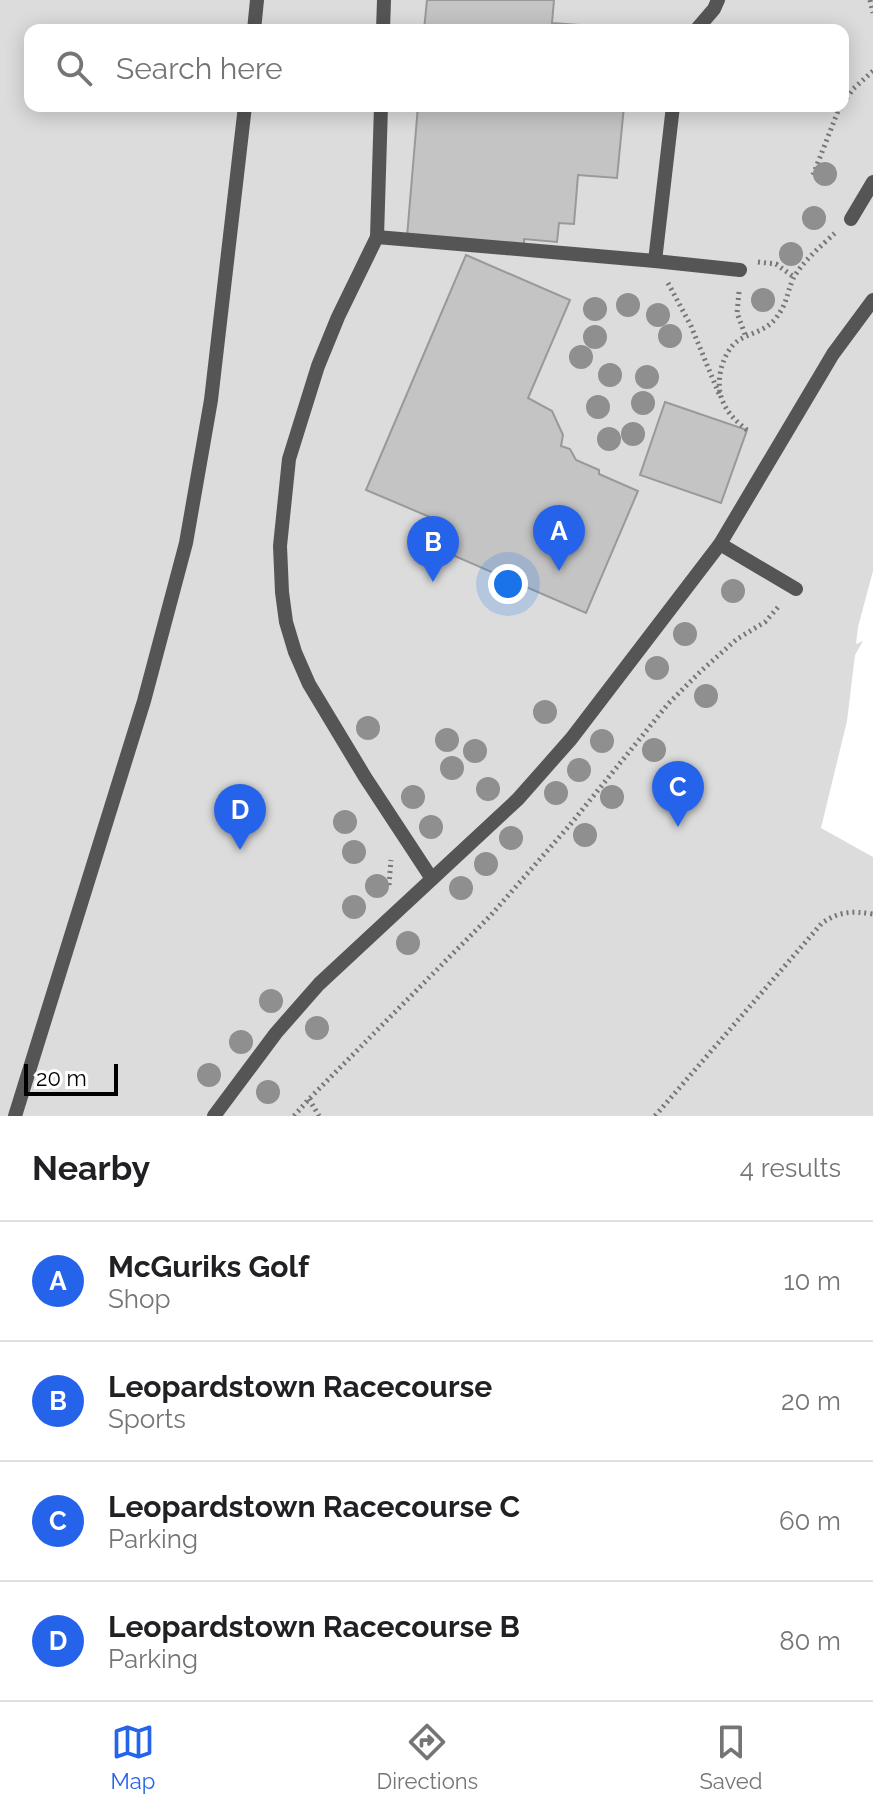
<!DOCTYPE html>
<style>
body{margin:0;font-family:Raleway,sans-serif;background:#f2f2f2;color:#202124}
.scale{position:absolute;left:24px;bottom:20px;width:94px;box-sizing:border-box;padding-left:8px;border:4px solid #000;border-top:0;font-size:22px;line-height:28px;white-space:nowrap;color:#000;-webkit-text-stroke:6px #fff;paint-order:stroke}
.you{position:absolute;left:508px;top:584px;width:28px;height:28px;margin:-20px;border:6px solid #fff;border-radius:50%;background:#1a73e8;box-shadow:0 0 0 12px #1a73e833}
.badge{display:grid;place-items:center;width:52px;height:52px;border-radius:50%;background:#2563eb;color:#fff;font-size:26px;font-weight:700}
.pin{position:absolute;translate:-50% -66px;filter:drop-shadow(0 2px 4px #0008)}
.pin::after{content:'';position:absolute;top:42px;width:28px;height:24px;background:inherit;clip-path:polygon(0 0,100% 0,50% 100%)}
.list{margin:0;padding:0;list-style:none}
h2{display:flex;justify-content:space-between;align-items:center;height:104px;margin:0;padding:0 32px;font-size:34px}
h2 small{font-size:26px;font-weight:400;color:#757577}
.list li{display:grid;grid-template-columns:52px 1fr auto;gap:24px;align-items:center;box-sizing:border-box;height:120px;padding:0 32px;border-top:2px solid #e0e0e0}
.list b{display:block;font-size:30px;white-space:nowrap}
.list p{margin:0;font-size:26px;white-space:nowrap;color:#757577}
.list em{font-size:26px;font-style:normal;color:#757577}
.icon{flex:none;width:44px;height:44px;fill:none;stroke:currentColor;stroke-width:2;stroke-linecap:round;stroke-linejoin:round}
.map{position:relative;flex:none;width:873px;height:1116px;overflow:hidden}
.search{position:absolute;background:#fff;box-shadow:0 4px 20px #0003;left:24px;right:24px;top:24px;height:88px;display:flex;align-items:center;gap:20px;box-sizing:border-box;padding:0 28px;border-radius:16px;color:#757577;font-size:30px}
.sheet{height:584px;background:#fff}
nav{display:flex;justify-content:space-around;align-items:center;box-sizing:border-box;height:112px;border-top:2px solid #e0e0e0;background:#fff;font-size:22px;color:#757577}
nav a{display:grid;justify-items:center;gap:4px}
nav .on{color:#2563eb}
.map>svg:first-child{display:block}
</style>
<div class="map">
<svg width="873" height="1116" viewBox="0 0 873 1116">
<rect width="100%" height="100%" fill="#fff"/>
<path fill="#dcdcdc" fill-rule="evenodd" d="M0,0H873V571L858,627L856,644L863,641L855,655L847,721L821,828L873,857V1116H0ZM30,30H843V106H30Z"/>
<g fill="#c4c4c4" stroke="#999" stroke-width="2">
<polygon points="427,0 554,0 552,23 592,26 591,30 424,30"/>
<polygon points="418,106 624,106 617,178 578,175 574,224 559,223 557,242 524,239 524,246 407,237"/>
<polygon points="466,255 570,300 528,398 552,411 563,435 561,446 570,449 576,460 599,470 599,474 638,491 586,613 427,544 437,520 366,490"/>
<polygon points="665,402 747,430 721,503 640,475"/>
</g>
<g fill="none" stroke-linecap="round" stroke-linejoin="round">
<g stroke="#777" stroke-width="5" stroke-dasharray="2 4" stroke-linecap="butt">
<polyline points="870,0 873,13"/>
<polyline points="843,103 853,89 873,71"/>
<polyline points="813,175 840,106"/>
<polyline points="758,262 776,264 794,277"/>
<polyline points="668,283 691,326 719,394"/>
<polyline points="739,292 737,313 746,337"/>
<path d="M747,430C737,422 728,414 723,402C714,384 722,351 739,340C752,332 766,331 776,318C788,302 786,295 793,279C801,263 822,245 835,233"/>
<polyline points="389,885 391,860"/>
<polyline points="309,1099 319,1116"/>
<polyline points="294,1116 309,1099 491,915 569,826 668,704 701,671 737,639 765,622 780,605"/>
<path d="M655,1116L822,923C840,911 852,911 873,914"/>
</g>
<g stroke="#555" stroke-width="14">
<polyline points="254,30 257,0"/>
<polyline points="383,30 384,0"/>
<polyline points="696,30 714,9 718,0"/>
<polyline points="381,106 377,237 338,317 318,366 289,459 280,546 282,592 286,622 295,652 309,684 365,777 432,879"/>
<polyline points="851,219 873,182"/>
<polyline points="377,237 655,261 673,106"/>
<polyline points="655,261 740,270"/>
<polyline points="720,544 796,589"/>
<polyline points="15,1116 144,701 186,543 211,400 245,106"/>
<polyline points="214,1116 276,1033 319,984 518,799 571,739 720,544 833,354 873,300"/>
</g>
</g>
<g fill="#8f8f8f">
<circle cx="825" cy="174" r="12"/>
<circle cx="814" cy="218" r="12"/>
<circle cx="791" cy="254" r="12"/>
<circle cx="763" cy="300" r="12"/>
<circle cx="628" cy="305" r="12"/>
<circle cx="595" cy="309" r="12"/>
<circle cx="658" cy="315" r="12"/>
<circle cx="670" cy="336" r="12"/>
<circle cx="595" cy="337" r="12"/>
<circle cx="581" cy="357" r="12"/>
<circle cx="610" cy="375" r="12"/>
<circle cx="647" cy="377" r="12"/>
<circle cx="643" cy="403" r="12"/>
<circle cx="598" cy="407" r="12"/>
<circle cx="633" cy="434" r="12"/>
<circle cx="609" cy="439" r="12"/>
<circle cx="733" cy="591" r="12"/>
<circle cx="685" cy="634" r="12"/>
<circle cx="657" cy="668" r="12"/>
<circle cx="706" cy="696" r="12"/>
<circle cx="545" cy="712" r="12"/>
<circle cx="368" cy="728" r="12"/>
<circle cx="447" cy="740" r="12"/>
<circle cx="602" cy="741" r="12"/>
<circle cx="654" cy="750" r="12"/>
<circle cx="475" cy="751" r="12"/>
<circle cx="452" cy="768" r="12"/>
<circle cx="579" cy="770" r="12"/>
<circle cx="488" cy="789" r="12"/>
<circle cx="556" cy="793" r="12"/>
<circle cx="413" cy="797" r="12"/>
<circle cx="612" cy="797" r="12"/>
<circle cx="345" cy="822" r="12"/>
<circle cx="431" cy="827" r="12"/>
<circle cx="585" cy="835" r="12"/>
<circle cx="511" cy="838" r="12"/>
<circle cx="354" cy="852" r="12"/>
<circle cx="486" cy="864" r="12"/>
<circle cx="377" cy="886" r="12"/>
<circle cx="461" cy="888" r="12"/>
<circle cx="354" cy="907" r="12"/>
<circle cx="408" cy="943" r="12"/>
<circle cx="271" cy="1001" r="12"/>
<circle cx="317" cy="1028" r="12"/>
<circle cx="241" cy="1042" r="12"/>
<circle cx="209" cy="1075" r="12"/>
<circle cx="268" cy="1092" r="12"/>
</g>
</svg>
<div class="scale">20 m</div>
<div class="you"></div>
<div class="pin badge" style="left:559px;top:571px">A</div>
<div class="pin badge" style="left:433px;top:582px">B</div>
<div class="pin badge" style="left:678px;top:827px">C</div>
<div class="pin badge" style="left:240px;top:850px">D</div>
<div class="search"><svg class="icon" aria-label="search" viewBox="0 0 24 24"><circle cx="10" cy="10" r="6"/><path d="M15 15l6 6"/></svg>Search here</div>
</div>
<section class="sheet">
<h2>Nearby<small>4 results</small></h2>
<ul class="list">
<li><span class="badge">A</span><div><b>McGuriks Golf</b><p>Shop</p></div><em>10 m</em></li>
<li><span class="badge">B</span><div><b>Leopardstown Racecourse</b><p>Sports</p></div><em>20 m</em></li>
<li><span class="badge">C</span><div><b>Leopardstown Racecourse C</b><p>Parking</p></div><em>60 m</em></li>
<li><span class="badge">D</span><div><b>Leopardstown Racecourse B</b><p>Parking</p></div><em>80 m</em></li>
</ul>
</section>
<nav>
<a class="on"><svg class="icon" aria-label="map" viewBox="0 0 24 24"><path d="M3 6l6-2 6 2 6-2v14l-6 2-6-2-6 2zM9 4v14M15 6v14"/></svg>Map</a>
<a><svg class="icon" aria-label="directions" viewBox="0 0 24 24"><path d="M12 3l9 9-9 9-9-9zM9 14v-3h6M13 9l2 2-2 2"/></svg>Directions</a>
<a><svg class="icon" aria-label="saved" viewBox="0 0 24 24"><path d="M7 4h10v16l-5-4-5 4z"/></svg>Saved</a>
</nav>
